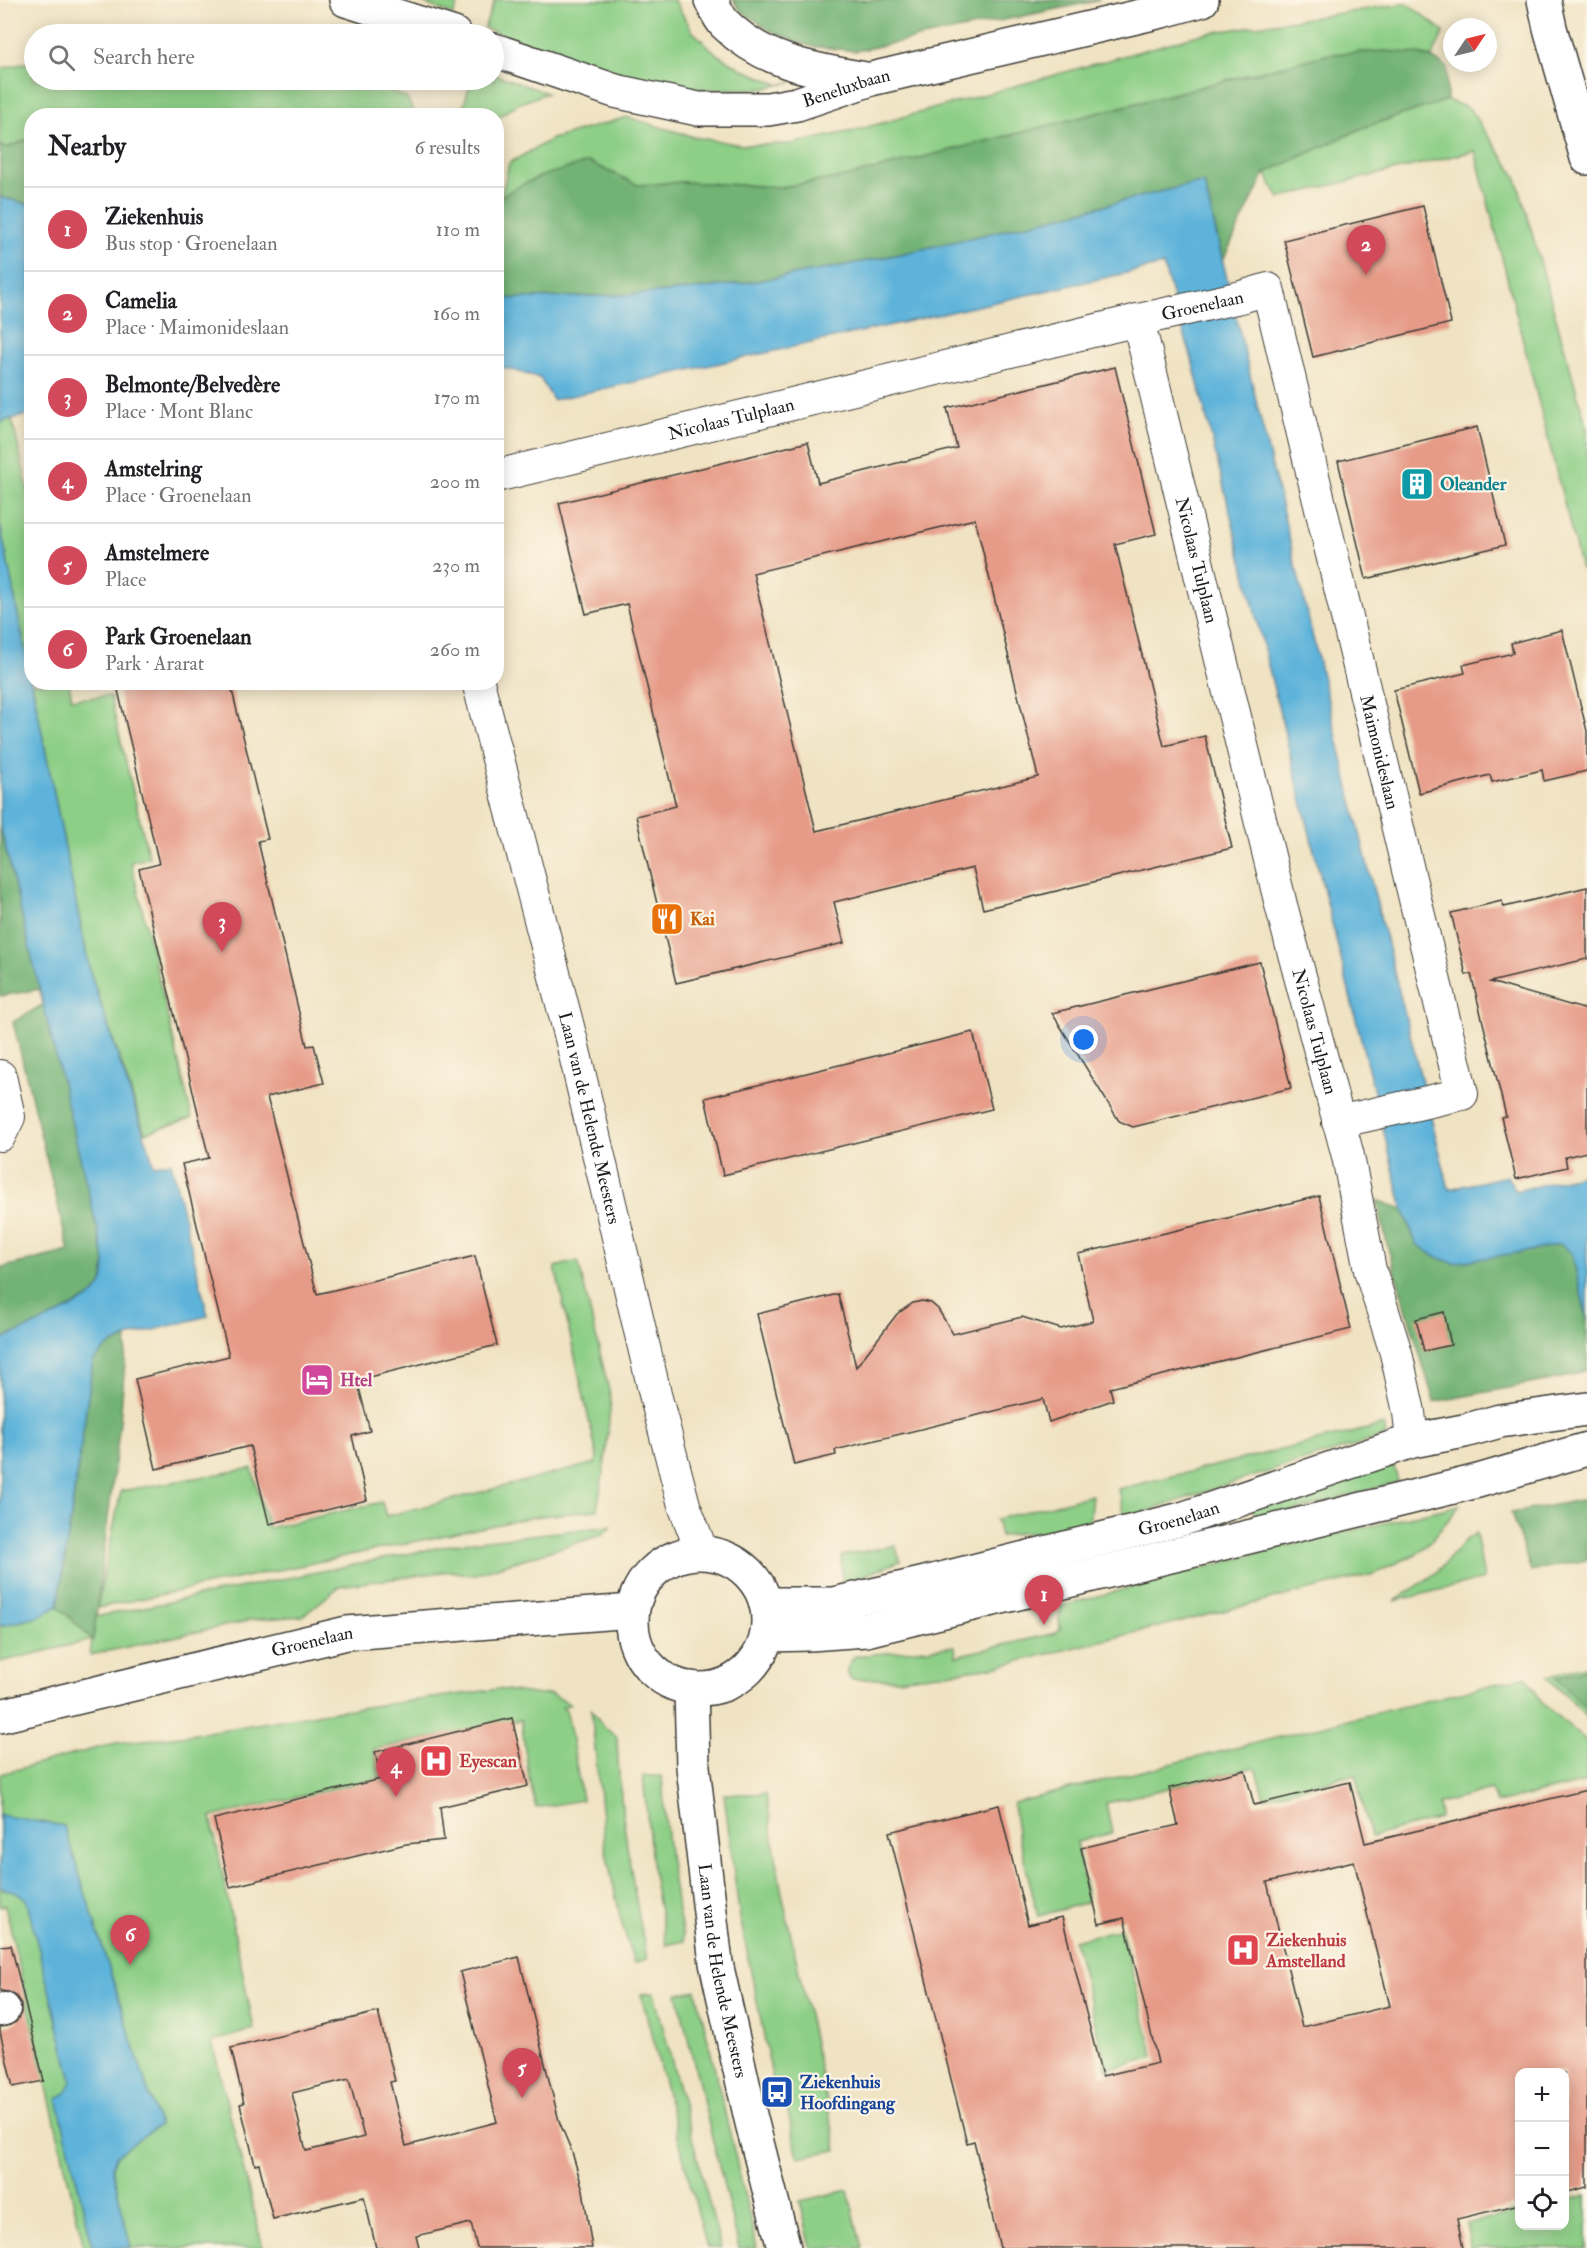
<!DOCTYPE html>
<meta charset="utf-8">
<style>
body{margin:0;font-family:"IM FELL Double Pica",serif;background:#f2f2f2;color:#202124}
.controls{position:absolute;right:18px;bottom:18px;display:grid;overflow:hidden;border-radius:12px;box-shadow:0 3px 15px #0003}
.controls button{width:54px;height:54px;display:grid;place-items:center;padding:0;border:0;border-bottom:2px solid #e0e0e0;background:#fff;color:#202124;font:30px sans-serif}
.compass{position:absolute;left:1443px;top:18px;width:54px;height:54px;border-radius:50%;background:#fff;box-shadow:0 3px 15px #0003;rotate:55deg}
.you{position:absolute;left:1084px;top:1040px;width:21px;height:21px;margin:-15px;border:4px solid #fff;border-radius:50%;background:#1a73e8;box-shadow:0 0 0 9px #1a73e833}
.badge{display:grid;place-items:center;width:39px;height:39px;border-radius:50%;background:#d1495b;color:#fff;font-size:20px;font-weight:700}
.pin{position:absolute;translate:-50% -50px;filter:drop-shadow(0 2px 3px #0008)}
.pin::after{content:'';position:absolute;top:32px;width:21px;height:18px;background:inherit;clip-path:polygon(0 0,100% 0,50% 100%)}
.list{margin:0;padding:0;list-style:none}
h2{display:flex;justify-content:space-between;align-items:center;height:78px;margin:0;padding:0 24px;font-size:26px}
h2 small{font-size:20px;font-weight:400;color:#757577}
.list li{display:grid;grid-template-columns:39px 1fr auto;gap:18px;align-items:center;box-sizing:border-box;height:84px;padding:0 24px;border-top:2px solid #e0e0e0}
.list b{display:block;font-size:22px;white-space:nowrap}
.list p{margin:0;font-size:20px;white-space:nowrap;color:#757577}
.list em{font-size:20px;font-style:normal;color:#757577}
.icon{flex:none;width:33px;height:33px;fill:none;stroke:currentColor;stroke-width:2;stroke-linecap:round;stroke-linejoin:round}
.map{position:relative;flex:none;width:1587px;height:2248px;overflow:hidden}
.search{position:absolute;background:#fff;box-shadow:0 3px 15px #0003;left:24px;top:24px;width:480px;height:66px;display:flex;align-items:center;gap:15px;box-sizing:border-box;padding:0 21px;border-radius:33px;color:#757577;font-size:22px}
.panel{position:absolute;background:#fff;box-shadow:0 3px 15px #0003;left:24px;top:108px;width:480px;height:582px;border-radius:24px}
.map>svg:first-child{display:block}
</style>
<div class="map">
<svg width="1587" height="2248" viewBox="0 0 1587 2248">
<rect width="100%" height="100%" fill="#fcf5e5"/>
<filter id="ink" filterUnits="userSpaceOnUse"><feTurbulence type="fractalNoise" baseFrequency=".0167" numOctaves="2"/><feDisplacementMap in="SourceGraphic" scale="12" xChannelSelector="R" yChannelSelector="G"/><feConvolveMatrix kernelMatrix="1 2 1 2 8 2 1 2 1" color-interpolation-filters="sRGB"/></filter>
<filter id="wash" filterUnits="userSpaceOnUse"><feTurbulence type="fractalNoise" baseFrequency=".008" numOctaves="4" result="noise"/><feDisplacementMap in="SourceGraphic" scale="24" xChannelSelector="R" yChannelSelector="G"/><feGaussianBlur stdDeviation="1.35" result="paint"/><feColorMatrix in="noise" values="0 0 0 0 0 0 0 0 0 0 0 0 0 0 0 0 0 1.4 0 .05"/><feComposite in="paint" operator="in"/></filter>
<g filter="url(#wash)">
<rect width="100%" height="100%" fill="#f0e3c3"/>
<g fill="#8dcf87" stroke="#547652" stroke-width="1.5">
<polygon points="416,0 460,0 453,15"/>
<polygon points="495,0 674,0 693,32 718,55 742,69 780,85 794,81 762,89 709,89 644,83 562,58 484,28"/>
<path d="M1407,3L1444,32L1432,57C1398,49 1365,52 1330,54L845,177L781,187L683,182L638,185L589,162L539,177L501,197L509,163L552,139L627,117L694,137L742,145L791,144L853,131L1202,34Z"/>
<path d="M34,61V80H365L407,98L415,115L89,116C76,112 48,115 32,116L31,138L7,148L0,146V69Z"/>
<polygon points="494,74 547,93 518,104 497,118 496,116 461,115 471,80 494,80"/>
<polygon points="1447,100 1469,108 1516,176 1587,428 1587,568 1581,569 1475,151 1279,198 1265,173 1365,127"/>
<polygon points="12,419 31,503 31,680 0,524 0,425 3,421"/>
<polygon points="32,683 69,683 72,699 110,696 149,858 131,862 192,1118 145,1133 90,972"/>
<polygon points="578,1261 611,1399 605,1462 597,1510 533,1517 97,1608 121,1491 252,1468 268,1528 382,1502 386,1516 596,1463 597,1456 555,1267"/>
<polygon points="1384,1425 1386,1436 1222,1486 1125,1519 1118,1489"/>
<polygon points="1393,1461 1398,1482 1256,1522 1252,1503"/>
<polygon points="1092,1495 1089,1525 1066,1534 1021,1533 1000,1536 996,1519"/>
<path d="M1460,1505L1432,1540L1418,1553L1374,1574L995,1667L898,1679H851C844,1670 849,1663 855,1656L955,1646L956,1656L1056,1633L1060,1630L1059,1619L1061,1606L1277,1548Z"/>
<polygon points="611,1526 602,1535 471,1575 451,1571 340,1586 303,1616 252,1620 90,1655 92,1640 0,1662 0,1626 38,1617 58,1606 92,1639 95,1617 461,1543"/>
<polygon points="1476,1533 1484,1579 1395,1601 1436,1573 1466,1540"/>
<polygon points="895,1545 900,1561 865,1575 843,1589 841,1556"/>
<polygon points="1587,1665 1587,1717 1547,1677"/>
<polygon points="1526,1676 1543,1704 1587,1741 1587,1782 1496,1803 1491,1790 1439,1804 1440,1818 1371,1837 1355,1774 1264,1797 1255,1767 1106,1803 1112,1833 1076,1842 1088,1902 1038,1916 1016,1826 1013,1803"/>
<polygon points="499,1689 539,1695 551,1694 571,1704 562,1707 566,1710 569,1722 582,1800 536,1808 529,1778 521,1720 374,1749 380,1778 211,1817 254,2029 212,2042 263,2248 84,2248 5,1905 0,1906 0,1774 116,1743 190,1735 328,1712"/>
<path d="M591,1709L603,1726L617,1737C619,1813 633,1885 647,1959L634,1963L621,1921L605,1847Z"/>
<path d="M643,1776H662C665,1831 672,1886 684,1941L666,1945L653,1874Z"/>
<polygon points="724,1794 766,1794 781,1889 837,2150 798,2157 781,2081 773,2081 739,1912"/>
<polygon points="1121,1929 1154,2057 1107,2070 1074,1940"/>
<polygon points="696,1990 757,2248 739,2248 677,1993"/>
<polygon points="654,1993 721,2248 707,2248 641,1994"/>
<polygon points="848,2190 862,2248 811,2248 800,2201"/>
<polygon points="1587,2195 1587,2248 1471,2248 1466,2224 1519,2211 1520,2226 1564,2226 1565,2201"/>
</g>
<g fill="#72b274" stroke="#476748" stroke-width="1.5">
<polygon points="733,0 1100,0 856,51 809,46 771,31 740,10"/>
<path d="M1386,51C1411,53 1427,53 1447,67V100L1365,127L1265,173L1223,260L1204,183L1189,185C1020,225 851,273 678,291C618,297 557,297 497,299L496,203C510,183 565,169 589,162L638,185L683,182L781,187L845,177L1330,54Z"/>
<polygon points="31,138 31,205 0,197 0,146 7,148"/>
<polygon points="0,825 41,989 0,996"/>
<path d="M44,1004L105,1261C104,1271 105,1280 99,1288C89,1304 20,1331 0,1340V1268L69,1251L13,1022Z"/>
<polygon points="1377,1200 1403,1209 1416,1243 1536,1250 1560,1243 1572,1253 1587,1319 1587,1370 1571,1376 1434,1402 1388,1248"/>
<polygon points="127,1337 120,1422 93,1640 58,1606 93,1361 108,1346"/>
<polygon points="1587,1499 1587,1560 1531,1571 1511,1513"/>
<polygon points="1587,1669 1587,1709 1556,1678"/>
</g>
<g fill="#5db3da" stroke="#3c687b" stroke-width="1.5">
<path d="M1204,183L1373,888L1449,1189L1507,1176L1516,1191L1587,1174V1319L1572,1253L1560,1244L1536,1250L1453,1263L1436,1257L1416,1243L1403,1209L1192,359L1163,265L553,400L540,378L497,366L496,299C557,297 618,297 678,291C851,273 1020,225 1189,185Z"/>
<polygon points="0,197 31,205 32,414 3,421 0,425"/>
<path d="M0,524L90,972L154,1165L171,1162L208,1316L127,1337L108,1346L93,1361L58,1606L38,1617L0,1626V1340C20,1331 89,1304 99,1288C105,1280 104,1271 105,1261L0,825Z"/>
<polygon points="0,1815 64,1826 159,2125 117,2155 112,2167 131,2248 93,2248 57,2099 66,2093 72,2081 26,1899 13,1891 0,1888"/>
</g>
<g id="blocks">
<g fill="#e69b88" fill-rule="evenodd">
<polygon points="1423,206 1451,323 1313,357 1284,240"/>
<path d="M1115,367L1156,534L1115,544L1164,746L1205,736L1232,848L983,909L973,868L834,902L844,943L676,983L636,816L676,806L627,604L586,614L559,503L808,442L818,483L957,448L947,408ZM975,519L1038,777L816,831L753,573Z"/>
<polygon points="1477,427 1505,545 1366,579 1338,461"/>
<polygon points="1562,630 1587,731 1587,771 1544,781 1542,770 1492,782 1490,775 1419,793 1394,690 1465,673 1463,665 1513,653 1511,643"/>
<polygon points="116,682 230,682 268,839 258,841 307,1046 314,1045 324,1083 267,1097 317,1294 475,1256 497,1345 357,1380 370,1431 352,1436 367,1500 269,1524 250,1446 156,1469 135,1379 229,1356 182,1164 209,1158 139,869 159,864"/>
<polygon points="1587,887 1587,959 1490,982 1587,1010 1587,1152 1565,1157 1567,1167 1516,1179 1501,1117 1506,1116 1471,974 1466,975 1451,913 1502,901 1504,907"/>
<polygon points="1260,962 1291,1088 1133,1127 1119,1121 1052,1013"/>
<polygon points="973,1032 992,1109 723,1175 705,1098"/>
<polygon points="1319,1196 1351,1329 1110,1388 1113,1400 1049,1422 1043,1399 835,1450 836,1455 794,1465 757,1314 838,1294 856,1367 897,1314 913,1303 922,1301 931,1303 938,1309 953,1334 1022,1317 1061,1329 1093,1321 1078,1254"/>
<polygon points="1444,1312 1451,1345 1424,1351 1416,1319"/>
<polygon points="512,1718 528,1786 440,1807 444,1840 406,1844 230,1887 214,1819 381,1779 375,1752"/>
<path d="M1245,1770L1254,1805L1350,1782L1365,1843L1587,1790V2187L1564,2193V2073H1520V2204L1457,2219L1463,2248H1000L974,2141L967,2143L889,1832L999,1805L1028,1925L1062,1917L1102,2076L1158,2063L1124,1918L1099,1924L1081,1848L1178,1825L1169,1788ZM1354,1861L1390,2006L1302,2027L1267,1882Z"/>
<polygon points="11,1945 44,2081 13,2087 0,2032 0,2027 8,2026 16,2022 21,2013 21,2004 16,1996 9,1992 0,1991 0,1946"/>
<path d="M519,1957L559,2121L572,2152L583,2190L592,2248H477L471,2223L416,2236L419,2248H376L364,2197L273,2219L259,2164L255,2165L240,2104L244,2103L231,2048L378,2012L395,2081L390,2082L406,2146L497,2122L460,1972ZM349,2079L364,2137L306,2151L292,2093Z"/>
</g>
</g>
</g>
<g filter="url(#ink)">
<use href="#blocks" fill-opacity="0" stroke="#3c3a35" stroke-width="1.5"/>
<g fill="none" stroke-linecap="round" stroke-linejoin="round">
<g stroke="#3c3a35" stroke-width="34">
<g id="minor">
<path id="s1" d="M1138,320L1241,297L1268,289L1462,1094L1338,1122"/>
<path id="s2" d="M496,476L1138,320L1281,905L1348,1156L1370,1270L1396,1353L1409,1412L1412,1441"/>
<path id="s3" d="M478,682L572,1042L655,1394L684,1505L702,1552"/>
<polyline points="0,1076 9,1117 0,1135"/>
<polyline points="0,2010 4,2009"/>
</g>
</g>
<g stroke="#3c3a35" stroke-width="36">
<g id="tertiary">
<circle cx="700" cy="1621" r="68"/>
<path id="s4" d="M766,1604H833L921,1584L1182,1519L1412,1441L1464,1431L1500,1421L1587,1409"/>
<polyline points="767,1635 810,1634 866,1630 1478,1481 1587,1449"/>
<path id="s5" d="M691,1688L693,1767L716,1963L751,2119L784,2248"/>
<path id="s6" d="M0,1716L347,1633L632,1611"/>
</g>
</g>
<g stroke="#3c3a35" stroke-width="36">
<g id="primary">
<polyline points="346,0 454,34"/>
<path d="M711,0C715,8 719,18 725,24C764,63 814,70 866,79"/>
<polyline points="1544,0 1550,28 1587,158"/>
<path id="s7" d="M494,50L615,91L698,109H768L797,104L871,79L1162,11L1202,0"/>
</g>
</g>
<use href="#minor" stroke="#fff" stroke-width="32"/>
<use href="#tertiary" stroke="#fff" stroke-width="33"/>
<use href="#primary" stroke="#fff" stroke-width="33"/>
</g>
</g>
<defs>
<g id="building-square" transform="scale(1.725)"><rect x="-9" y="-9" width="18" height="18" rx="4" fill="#0f9aa8" stroke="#fcf5e5"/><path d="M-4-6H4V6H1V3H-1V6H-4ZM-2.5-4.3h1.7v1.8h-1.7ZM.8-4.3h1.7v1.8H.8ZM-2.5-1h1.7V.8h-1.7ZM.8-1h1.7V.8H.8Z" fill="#fff"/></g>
<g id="restaurant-square" transform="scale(1.725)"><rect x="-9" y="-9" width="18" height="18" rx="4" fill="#e8710a" stroke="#fcf5e5"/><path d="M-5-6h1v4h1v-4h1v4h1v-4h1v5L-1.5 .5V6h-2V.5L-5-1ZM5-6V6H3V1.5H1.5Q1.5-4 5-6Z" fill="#fff"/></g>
<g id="hotel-square" transform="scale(1.725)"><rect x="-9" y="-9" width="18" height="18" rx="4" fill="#d1479c" stroke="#fcf5e5"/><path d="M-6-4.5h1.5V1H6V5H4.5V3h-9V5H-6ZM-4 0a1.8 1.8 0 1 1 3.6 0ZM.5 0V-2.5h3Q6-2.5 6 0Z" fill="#fff"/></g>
<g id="hospital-square" transform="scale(1.725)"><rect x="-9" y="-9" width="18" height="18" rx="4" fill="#e0444e" stroke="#fcf5e5"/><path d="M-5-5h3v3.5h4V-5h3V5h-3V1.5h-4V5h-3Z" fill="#fff"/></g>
<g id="bus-square" transform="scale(1.725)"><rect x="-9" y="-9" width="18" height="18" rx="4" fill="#1a4fb4" stroke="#fcf5e5"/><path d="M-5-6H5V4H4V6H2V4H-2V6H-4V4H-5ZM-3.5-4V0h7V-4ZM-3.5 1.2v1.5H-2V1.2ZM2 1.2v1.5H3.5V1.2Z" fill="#fff"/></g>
</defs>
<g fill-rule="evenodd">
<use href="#building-square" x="1417" y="484"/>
<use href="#restaurant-square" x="667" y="919"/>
<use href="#hotel-square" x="317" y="1380"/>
<use href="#hospital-square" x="436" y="1761"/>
<use href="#hospital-square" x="1243" y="1950"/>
<use href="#bus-square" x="777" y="2092"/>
</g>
<g text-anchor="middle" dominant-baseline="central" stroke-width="4.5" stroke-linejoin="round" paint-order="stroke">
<g font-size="18" fill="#1c1c1c" stroke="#fcf5e5">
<text stroke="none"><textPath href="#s7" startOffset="364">Beneluxbaan</textPath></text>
<text stroke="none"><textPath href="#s1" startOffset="66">Groenelaan</textPath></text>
<text stroke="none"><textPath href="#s2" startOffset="242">Nicolaas Tulplaan</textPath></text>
<text stroke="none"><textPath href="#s2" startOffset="908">Nicolaas Tulplaan</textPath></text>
<text stroke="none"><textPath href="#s1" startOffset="610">Maimonideslaan</textPath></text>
<text stroke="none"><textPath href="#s2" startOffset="1394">Nicolaas Tulplaan</textPath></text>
<text stroke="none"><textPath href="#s3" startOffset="450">Laan van de Helende Meesters</textPath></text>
<text stroke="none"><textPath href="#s4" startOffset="423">Groenelaan</textPath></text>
<text stroke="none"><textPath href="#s6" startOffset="321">Groenelaan</textPath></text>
<text stroke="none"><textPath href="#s5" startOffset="285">Laan van de Helende Meesters</textPath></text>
</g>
<g font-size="18" font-weight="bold" fill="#0d838f" stroke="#fcf5e5" text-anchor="start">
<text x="1440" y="484">Oleander</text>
</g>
<g font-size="18" font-weight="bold" fill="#c56008" stroke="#fcf5e5" text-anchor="start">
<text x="690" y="919">Kai</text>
</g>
<g font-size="18" font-weight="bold" fill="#b23c85" stroke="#fcf5e5" text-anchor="start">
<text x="340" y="1380">Htel</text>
</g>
<g font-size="18" font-weight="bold" fill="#be3a42" stroke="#fcf5e5" text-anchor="start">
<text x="459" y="1761">Eyescan</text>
<text x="1266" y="1940">Ziekenhuis<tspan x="1266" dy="21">Amstelland</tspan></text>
</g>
<g font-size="18" font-weight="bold" fill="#164399" stroke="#fcf5e5" text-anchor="start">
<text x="800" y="2082">Ziekenhuis<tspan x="800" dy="21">Hoofdingang</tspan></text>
</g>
</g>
</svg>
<div class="controls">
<button>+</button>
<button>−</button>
<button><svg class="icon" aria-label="locate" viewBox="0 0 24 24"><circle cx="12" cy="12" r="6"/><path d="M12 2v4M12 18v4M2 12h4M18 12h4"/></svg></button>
</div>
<svg class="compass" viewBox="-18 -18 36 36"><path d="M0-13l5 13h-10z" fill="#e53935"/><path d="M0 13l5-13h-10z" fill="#757577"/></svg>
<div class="you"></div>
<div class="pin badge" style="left:1044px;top:1625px">1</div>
<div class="pin badge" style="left:1366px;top:275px">2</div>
<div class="pin badge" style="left:222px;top:952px">3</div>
<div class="pin badge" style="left:396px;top:1797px">4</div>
<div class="pin badge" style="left:522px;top:2098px">5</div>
<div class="pin badge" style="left:130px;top:1965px">6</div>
<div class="search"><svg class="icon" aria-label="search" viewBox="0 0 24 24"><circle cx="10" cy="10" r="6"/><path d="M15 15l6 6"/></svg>Search here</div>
<section class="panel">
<h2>Nearby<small>6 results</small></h2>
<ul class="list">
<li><span class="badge">1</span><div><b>Ziekenhuis</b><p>Bus stop · Groenelaan</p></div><em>110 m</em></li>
<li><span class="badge">2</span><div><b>Camelia</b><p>Place · Maimonideslaan</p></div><em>160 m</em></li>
<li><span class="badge">3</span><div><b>Belmonte/Belvedère</b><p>Place · Mont Blanc</p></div><em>170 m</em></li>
<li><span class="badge">4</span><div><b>Amstelring</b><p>Place · Groenelaan</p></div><em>200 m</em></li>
<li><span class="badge">5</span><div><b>Amstelmere</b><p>Place</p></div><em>230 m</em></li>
<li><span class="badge">6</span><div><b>Park Groenelaan</b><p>Park · Ararat</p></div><em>260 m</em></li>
</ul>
</section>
</div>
